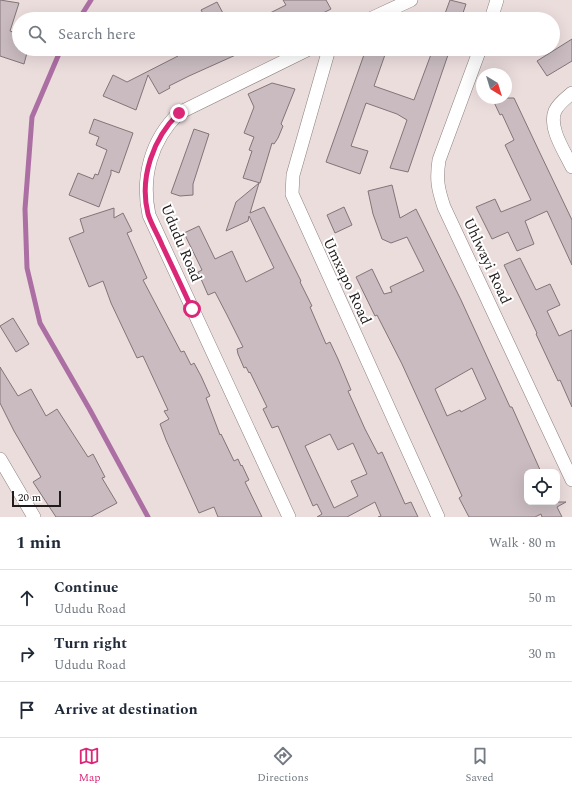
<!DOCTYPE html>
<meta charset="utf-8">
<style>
body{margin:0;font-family:Spectral,serif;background:#f6f6f7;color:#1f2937}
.controls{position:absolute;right:12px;bottom:12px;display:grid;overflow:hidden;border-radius:8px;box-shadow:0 4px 16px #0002}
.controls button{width:36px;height:36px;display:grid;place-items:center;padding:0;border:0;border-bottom:1px solid #e0e1e3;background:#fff;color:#1f2937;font:20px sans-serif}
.compass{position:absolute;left:476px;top:68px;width:36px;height:36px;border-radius:50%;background:#fff;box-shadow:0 4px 16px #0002;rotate:142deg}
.scale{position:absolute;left:12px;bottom:10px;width:49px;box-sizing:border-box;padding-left:4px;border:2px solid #211c1c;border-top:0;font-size:11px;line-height:14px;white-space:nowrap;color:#211c1c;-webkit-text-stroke:3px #fff;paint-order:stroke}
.stop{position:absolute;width:12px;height:12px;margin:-9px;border:3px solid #db2777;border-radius:50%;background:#fff}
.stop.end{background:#db2777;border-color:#fff;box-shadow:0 1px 4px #0008}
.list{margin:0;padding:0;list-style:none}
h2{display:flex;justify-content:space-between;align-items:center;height:52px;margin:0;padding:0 16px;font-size:17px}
h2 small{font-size:13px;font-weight:400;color:#747a83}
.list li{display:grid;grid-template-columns:26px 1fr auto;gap:12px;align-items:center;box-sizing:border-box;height:56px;padding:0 16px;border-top:1px solid #e0e1e3}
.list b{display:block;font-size:15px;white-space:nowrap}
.list p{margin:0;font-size:13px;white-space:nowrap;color:#747a83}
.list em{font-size:13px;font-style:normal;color:#747a83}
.icon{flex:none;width:22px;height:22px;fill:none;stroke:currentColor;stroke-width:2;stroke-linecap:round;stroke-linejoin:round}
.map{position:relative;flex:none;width:572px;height:517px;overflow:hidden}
.search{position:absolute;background:#fff;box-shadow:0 4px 16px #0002;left:12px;right:12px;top:12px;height:44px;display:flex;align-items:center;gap:10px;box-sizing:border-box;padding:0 14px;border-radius:22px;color:#747a83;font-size:15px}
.sheet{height:220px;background:#fff}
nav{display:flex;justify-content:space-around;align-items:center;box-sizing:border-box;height:56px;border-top:1px solid #e0e1e3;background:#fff;font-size:11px;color:#747a83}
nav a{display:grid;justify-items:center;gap:2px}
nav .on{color:#db2777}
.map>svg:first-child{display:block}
</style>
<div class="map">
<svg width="572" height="517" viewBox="0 0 572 517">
<rect width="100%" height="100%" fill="#ecdddd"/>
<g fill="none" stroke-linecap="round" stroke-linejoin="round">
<g stroke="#ac6fa4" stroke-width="5">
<polyline points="79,19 91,0"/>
<polyline points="61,49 32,117 25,209 27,268 40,323 90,410 148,517"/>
</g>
</g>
<g fill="#c9bbc0" stroke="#817579" fill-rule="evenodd">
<polygon points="0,0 19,3 10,31 19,34 19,49 28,49 24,64 0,56"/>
<polygon points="283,0 326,0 331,9 311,19 258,19 286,5"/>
<polygon points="450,0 466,4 461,19 443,19"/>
<polygon points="217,2 224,15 217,19 206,19 201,10"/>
<polygon points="572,39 572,61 547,76 537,61"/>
<polygon points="175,49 249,49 189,76 169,86 170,88 159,94 148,75 136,110 103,96 113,75 127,82 178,56"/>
<polygon points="366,49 387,49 374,86 414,100 433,49 450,49 408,172 390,168 407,120 397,114 366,103 351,146 368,151 360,174 326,162"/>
<polygon points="272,83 295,89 281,124 283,126 278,138 274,144 272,143 260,183 243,178 252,151 249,150 254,137 244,133 254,107 248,94"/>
<polygon points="492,98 514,98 539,151 572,220 572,265 547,211 525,221 534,244 517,251 508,232 492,239 476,207 495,199 501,212 531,200 505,145 514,140 502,114 500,115"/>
<polygon points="94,119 133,133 119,173 111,170 111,174 99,207 69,195 78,173 93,179 95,174 98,175 107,150 96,145 99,137 89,133"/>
<polygon points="194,129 209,134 193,184 193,195 180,196 171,193"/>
<path d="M259,183L250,213L264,207L301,281L300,282L312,306L310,307L326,344L330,342L338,359L351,390L348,391L365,429L378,454L382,452L405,504L411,502L418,517H378L381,516L375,502L347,517H317L322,514L317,504L313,506L278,426L272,428L263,409L267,407L250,372L249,373L246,367L244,368L238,354L237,349L243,347L227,315L215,292L208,295L198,272L202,270L184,233L199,226L215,259L232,251L246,282L274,268L249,216L248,221L226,231L236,202ZM330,434L338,450L353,443L367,474L351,481L358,496L334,508L305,446Z"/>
<path d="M392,185L400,218L416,209L461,300L510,407H512L541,472H527V502H566L557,507L562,517H542L541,514L535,517H469L459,498L462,496L402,364L377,315L375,316L356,277L372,269L384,294L392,292L390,287L424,271L407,237L391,243L382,239L373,214L368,191ZM472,368L486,399L461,412L460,410L447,416L435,389Z"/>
<polygon points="344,207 352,225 335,233 327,215"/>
<polygon points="114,208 114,218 123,213 132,231 127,233 147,278 143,280 181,352 184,351 191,365 194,363 201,376 210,396 206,398 220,435 221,434 234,461 238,459 241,466 242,465 249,480 245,482 262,517 218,517 214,507 199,513 166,440 160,424 169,419 164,411 168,410 143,356 137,358 111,303 103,281 89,287 69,238 84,232 80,219"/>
<polygon points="520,258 536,290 550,284 560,305 547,311 559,336 572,330 572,407 560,380 558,381 536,334 537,333 504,265"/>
<polygon points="13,318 29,344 16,352 0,326"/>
<polygon points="0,367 18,396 31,389 46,416 57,409 88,457 93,454 105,477 102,478 117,503 91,517 56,517 33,482 41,477 14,431 0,403"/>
</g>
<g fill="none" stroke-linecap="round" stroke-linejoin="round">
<g stroke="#8d8080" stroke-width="14">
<g id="street">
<polyline points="370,19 411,0"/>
<polyline points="491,19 497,0"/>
<polyline points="329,49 293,175 292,194 438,517"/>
<path d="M480,49L439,160C436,180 438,189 444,207L572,480"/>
<path d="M572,93C566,98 558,104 555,111C548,128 565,152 572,167"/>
<polyline points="0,459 34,517"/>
<path d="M289,517L149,215C141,177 151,140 179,113L309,49"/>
</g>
</g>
<use href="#street" stroke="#fff" stroke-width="13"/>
</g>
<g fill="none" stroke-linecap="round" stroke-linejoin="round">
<path stroke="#db2777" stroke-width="5" d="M179,113C153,138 139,178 148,214C151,224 158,235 162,245C172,266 182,287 192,309"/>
</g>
<g text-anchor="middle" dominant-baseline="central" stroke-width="4" stroke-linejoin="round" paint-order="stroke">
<g font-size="15" fill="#211c1c" stroke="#fff">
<text transform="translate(181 243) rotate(67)">Ududu Road</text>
<text transform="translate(487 261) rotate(65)">Uhlwayi Road</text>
<text transform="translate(347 281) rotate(65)">Umxapo Road</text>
</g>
</g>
</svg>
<div class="controls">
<button><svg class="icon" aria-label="locate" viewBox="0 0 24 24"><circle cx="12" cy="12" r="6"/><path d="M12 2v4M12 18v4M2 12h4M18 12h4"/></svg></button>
</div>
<svg class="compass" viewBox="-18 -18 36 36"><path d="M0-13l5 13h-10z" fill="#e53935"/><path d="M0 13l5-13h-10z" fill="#747a83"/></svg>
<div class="scale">20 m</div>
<div class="stop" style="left:192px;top:309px"></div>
<div class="stop end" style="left:179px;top:113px"></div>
<div class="search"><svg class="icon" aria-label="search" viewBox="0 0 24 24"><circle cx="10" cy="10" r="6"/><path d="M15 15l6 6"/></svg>Search here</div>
</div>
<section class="sheet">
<h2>1 min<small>Walk · 80 m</small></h2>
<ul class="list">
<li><svg class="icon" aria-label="ahead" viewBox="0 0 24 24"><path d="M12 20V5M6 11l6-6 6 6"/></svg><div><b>Continue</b><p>Ududu Road</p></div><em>50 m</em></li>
<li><svg class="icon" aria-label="right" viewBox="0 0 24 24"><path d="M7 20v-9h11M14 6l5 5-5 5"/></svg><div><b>Turn right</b><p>Ududu Road</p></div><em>30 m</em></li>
<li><svg class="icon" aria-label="arrive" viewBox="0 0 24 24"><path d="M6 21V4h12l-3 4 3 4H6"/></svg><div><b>Arrive at destination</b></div></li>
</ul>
</section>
<nav>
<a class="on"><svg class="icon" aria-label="map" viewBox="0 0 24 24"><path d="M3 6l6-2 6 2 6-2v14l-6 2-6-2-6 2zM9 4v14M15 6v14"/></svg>Map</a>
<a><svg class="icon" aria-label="directions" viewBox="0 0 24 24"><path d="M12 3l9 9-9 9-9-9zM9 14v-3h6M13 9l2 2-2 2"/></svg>Directions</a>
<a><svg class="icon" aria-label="saved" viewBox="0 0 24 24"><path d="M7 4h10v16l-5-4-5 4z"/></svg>Saved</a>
</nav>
